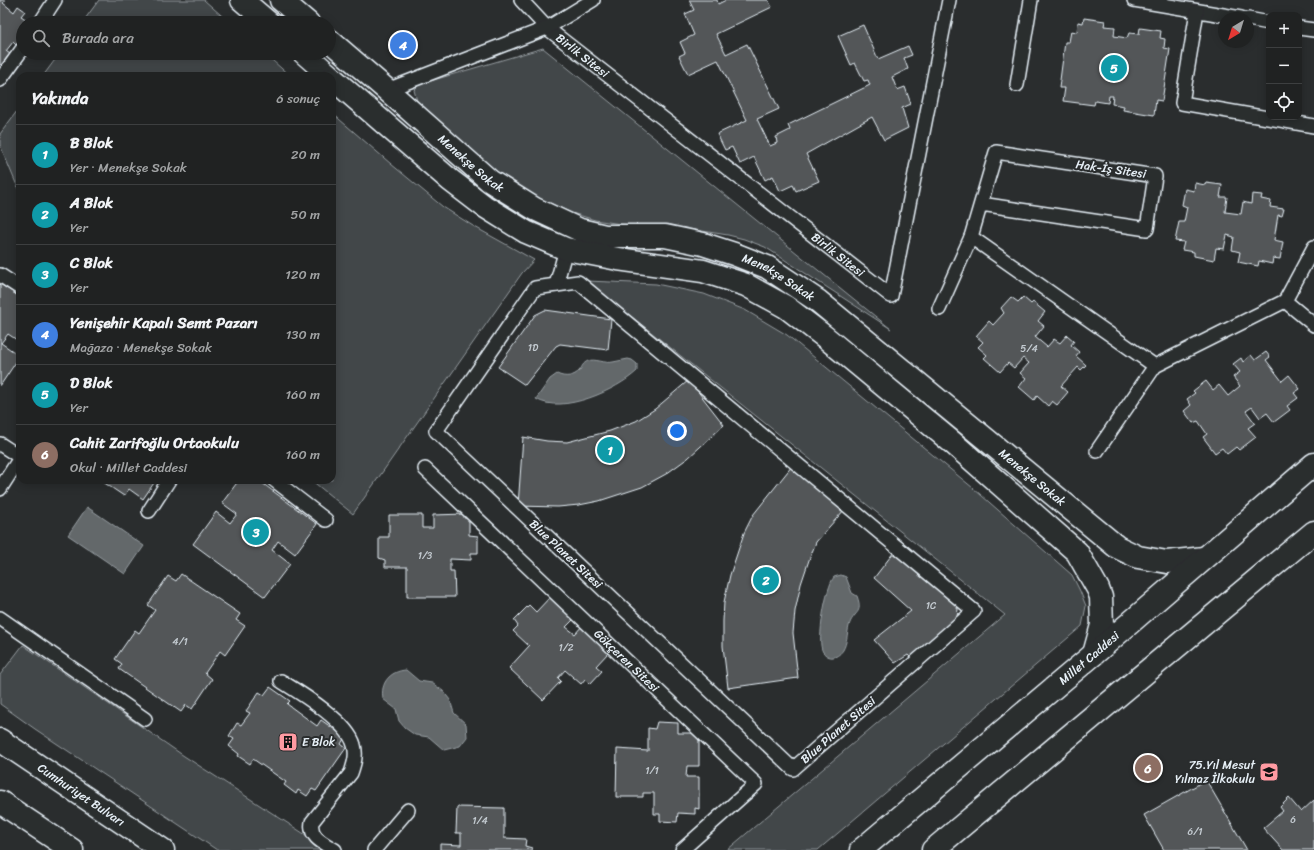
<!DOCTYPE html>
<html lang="tr">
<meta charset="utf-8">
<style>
body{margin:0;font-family:Sriracha,sans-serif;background:#282a2a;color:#f1f3f6}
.controls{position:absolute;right:12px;top:12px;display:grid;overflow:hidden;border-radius:8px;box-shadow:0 2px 10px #0003}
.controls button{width:36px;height:36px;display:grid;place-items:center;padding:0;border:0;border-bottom:1px solid #3d3f40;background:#202222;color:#f1f3f6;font:20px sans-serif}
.compass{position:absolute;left:1218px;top:12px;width:36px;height:36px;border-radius:50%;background:#202222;box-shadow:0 2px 10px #0003;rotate:218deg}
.you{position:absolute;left:677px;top:431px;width:14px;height:14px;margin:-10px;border:3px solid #fff;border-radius:50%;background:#1a73e8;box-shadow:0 0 0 6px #1a73e833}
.badge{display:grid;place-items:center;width:26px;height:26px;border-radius:50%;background:#ff9aa2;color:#fff;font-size:13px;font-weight:700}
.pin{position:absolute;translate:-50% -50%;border:2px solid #fff;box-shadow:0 1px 4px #0006}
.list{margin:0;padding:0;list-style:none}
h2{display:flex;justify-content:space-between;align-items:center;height:52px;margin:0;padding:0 16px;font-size:17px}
h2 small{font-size:13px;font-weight:400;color:#a2a4a5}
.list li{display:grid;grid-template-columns:26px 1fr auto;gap:12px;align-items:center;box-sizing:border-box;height:60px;padding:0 16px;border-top:1px solid #3d3f40}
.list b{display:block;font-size:15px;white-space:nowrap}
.list p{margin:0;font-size:13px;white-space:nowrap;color:#a2a4a5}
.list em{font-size:13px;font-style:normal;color:#a2a4a5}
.icon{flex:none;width:22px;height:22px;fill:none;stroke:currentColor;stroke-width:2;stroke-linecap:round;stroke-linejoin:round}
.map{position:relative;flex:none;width:1314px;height:850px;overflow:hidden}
.search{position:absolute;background:#202222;box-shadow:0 2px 10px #0003;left:16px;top:16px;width:320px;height:44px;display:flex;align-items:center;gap:10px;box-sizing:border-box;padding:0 14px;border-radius:22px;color:#a2a4a5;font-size:15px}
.panel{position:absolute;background:#202222;box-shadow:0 2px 10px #0003;left:16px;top:72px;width:320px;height:412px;border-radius:12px}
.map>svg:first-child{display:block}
</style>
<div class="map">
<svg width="1314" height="850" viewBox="0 0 1314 850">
<rect width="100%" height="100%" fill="#2a2d2e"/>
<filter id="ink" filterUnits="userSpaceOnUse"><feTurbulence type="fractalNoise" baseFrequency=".025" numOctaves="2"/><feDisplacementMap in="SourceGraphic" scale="8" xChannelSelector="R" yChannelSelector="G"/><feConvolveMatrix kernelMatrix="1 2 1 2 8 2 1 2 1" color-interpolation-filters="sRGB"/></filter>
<g filter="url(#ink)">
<g fill="#424648" stroke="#959ca0">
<polygon points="99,0 204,0 230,23 82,23"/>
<polygon points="543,48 891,329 765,247 744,239 728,235 683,228 621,224 595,220 572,213 537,197 512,183 488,166 444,129 417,101 414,90 420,84"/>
<polygon points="60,53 264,53 290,76 43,76"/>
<polygon points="20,107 20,193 0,145 0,134"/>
<polygon points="332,113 391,164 443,207 473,226 534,260 522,273 353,514 311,480 332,480"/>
<polygon points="587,281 656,284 704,294 745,310 787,335 973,488 1072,575 1080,591 1086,606 1082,626 818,850 727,850 1005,615"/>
<polygon points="23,645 184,756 329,850 217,850 35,729 0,704 0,675"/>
</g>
<g fill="#63686b" stroke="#989fa3">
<path d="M628,359L632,360L637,364V371C617,390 562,415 536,399L550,379L557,374C565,378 574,377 580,370C582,367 583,363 588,361C595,358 605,364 613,362C618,361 623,360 628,359Z"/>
<polygon points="87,507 144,546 125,574 68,535"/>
<path d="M841,575L846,577L852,593L857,596C864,615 853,611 849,626C847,634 847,643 843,650C841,653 837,657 833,657C830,658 825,655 823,652C816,642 826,587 834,577Z"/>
<path d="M406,670L419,681L432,683L443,691L450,700L454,713L466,724L467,737L460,746L444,750L429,737L415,735L405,728L399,721L396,709L383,699C380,683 390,671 406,670Z"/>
</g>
<g fill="#535759" stroke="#e8f1f8">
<polygon points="0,0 5,0 3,3 14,12 18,6 25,11 21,16 27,20 25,23 23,23 23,26 21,29 23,32 23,37 17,46 13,42 6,51 10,54 1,65 0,64"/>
<polygon points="689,0 717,0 718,4 726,0 768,0 772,7 716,34 726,54 747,44 779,109 757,119 770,146 777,143 776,137 790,130 788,125 870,85 868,80 864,81 855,63 851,65 838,36 863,25 878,59 908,46 912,55 904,58 908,69 892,77 897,90 905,87 911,104 902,108 908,128 884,140 872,117 806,154 819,181 796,191 793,185 780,191 773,176 765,180 754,157 740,164 732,147 725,150 717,134 747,120 718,60 688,74 679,56 685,53 680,42 694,35 685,14 694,10"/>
<polygon points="1084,18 1105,21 1104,26 1115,27 1114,36 1127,38 1129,33 1139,34 1140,28 1161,31 1160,38 1165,39 1164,48 1170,49 1162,101 1156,100 1154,115 1123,110 1124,106 1112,104 1113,96 1109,96 1108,103 1095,101 1094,105 1063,101 1065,88 1059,88 1065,42 1069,42 1071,31 1077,32 1078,22 1083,23"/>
<polygon points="1195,183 1205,185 1206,183 1222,185 1220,197 1227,197 1225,212 1241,214 1243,202 1251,204 1252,194 1262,195 1261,199 1271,201 1270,207 1284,209 1282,216 1278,215 1274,240 1283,242 1280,259 1273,258 1272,264 1259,261 1258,266 1238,262 1240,252 1232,250 1234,237 1227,235 1224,249 1216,248 1214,260 1194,256 1194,252 1182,250 1184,242 1175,241 1179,222 1184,222 1187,207 1182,205 1185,189 1194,191"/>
<polygon points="0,284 20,297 20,342 8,334 1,343 20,356 0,386"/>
<polygon points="1011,297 1018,302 1023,297 1031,304 1033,302 1045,312 1038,321 1044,326 1035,337 1047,347 1054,339 1060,343 1067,335 1074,341 1071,345 1079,352 1076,356 1086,365 1081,370 1078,367 1061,386 1068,392 1057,405 1052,401 1048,406 1037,396 1034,400 1019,387 1026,378 1020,373 1029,363 1023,358 1014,368 1008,363 1000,372 984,358 987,355 978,347 983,342 976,336 989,321 993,325 1004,313 1001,308"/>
<polygon points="545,310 611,319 608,350 560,344 556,346 525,385 498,367 535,315"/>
<polygon points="1266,352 1270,357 1266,360 1282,381 1289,375 1300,389 1294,393 1298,398 1287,406 1290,410 1274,422 1267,413 1260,418 1252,407 1246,411 1255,423 1248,428 1256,437 1239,450 1236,447 1227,454 1222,448 1215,453 1203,437 1207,434 1198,421 1193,423 1184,411 1191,405 1187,399 1195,393 1193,391 1206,381 1213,390 1219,385 1228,396 1240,386 1233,377 1240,372 1233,364 1241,358 1243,362 1251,355 1255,360"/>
<polygon points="689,380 724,425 688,458 666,474 642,487 599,501 579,505 558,507 518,506 523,437 547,441 567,442 610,431 636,421 655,409"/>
<polygon points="792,466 845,509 829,527 816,542 809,560 801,584 795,611 793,633 798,678 728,688 723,646 723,621 724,602 730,575 744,533 753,515"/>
<polygon points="100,480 156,480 143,499 129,489 124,496"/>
<polygon points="239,480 258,480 317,524 295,554 278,541 272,550 290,564 265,597 193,544 216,512 230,523 237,514 222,503"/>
<polygon points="465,514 464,518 469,518 469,535 478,536 478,553 471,553 471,560 450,559 450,571 454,571 455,597 407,597 407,567 385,567 385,560 379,558 379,537 389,537 389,515 422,515 422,528 433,528 433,515"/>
<polygon points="894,552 955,603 958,609 957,618 913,660 908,655 895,663 874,640 911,611 874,578"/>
<polygon points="181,574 240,614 236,620 245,626 225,655 220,651 205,673 212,679 192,709 186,705 181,712 119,669 122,664 115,659 135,630 139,633 155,610 148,605 168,576 176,581"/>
<polygon points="551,596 575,618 566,627 575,634 583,625 607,647 604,649 608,653 596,666 602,671 590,684 585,679 581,684 565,670 558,678 561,681 543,700 509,668 529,646 513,631 518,626 514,620 529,605 536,612"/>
<polygon points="270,687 290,701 287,704 317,726 321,720 345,737 341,744 346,748 316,791 312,789 307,796 298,790 296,794 284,785 286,782 253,759 250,764 238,756 239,754 229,746 234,739 229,736 237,723 241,725 250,713 246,711 259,692 264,695"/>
<polygon points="657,722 678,723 678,733 699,733 699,766 687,766 686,777 699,777 699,809 695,808 695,814 678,813 677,822 660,821 660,814 654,814 654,793 643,793 643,797 616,797 617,749 648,751 648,728 655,729"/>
<polygon points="1206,780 1247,850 1164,850 1144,815"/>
<polygon points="1289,798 1301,812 1314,800 1314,850 1283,850 1263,828 1283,811 1280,807"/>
<polygon points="457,807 504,808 504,838 526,839 525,846 532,848 532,850 440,850 440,844 461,845 461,833 456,833"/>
</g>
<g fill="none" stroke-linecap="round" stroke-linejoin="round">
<g stroke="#e8f1f8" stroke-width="16">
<g id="service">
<path id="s1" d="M521,0L547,28L891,296L949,0"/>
<polyline points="1134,0 1241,18"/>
<polyline points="1197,11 1182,103 1314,126"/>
<polyline points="1248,19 1269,23"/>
<polyline points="40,23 55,0"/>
<polyline points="1299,28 1314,30"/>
<polyline points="0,80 23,48"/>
<polyline points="1017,85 1031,0"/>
<polyline points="387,90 547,28 593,0"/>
<polyline points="981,204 1147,229 1155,176 996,152 971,237 1155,366 1285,301 1314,325"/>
<polyline points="0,275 20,288"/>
<polygon points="578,282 974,611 793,769 436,431 535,288"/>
<polyline points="556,285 566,249"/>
<polyline points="1285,301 1314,247"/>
<polyline points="939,309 971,237"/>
<polyline points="0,444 20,457"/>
<polyline points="1097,451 1155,366"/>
<path id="s2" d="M425,469L756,784L682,850"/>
<polyline points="274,480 326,520"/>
<polyline points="0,489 20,458"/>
<polyline points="149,511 169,480"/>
<polyline points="0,618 145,719"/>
<path d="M281,681C302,694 348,722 354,745C357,755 354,764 351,773L312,822C309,837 323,843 335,850"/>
<polyline points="374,850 408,810"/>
</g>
</g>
<g stroke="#e8f1f8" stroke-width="25">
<g id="minor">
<polyline points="242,0 269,23"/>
<polyline points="281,0 308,23"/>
<path id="s3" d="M329,40L387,90L490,181L535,209L580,230L605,236H665L703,244L734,254L767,267L818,301L1117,547L1138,557L1167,562L1204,558"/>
<polyline points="304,53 330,76"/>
<polyline points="332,78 450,180 484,206 526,232 566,249 618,259 703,271 746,285 786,307 825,337 953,443 1077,552 1098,589 1101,597 1102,625 1094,654"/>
</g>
</g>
<g stroke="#e8f1f8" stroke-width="25">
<g id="tertiary">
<path id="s4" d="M0,740L163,850"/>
<polyline points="0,802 72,850"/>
<path id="s5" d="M861,850L1094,654L1314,464"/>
<polyline points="933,850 1314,532"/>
</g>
</g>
<use href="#service" stroke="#2a2d2e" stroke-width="13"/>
<use href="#minor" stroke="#2a2d2e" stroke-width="22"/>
<use href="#tertiary" stroke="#2a2d2e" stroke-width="22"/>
</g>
</g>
<defs>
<g id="building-square" transform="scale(1)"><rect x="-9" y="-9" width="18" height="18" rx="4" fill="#ff9aa2" stroke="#2a2d2e"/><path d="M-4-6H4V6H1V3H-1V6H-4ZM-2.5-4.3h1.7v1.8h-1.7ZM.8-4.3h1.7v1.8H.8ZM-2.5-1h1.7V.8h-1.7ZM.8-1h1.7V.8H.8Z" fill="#111"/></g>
<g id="school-square" transform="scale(1)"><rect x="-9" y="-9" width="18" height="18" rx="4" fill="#ff9aa2" stroke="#2a2d2e"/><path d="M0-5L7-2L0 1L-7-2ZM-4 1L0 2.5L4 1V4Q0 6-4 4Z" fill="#111"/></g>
</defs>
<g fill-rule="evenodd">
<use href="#building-square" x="288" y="742"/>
<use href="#school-square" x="1269" y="772"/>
</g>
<g text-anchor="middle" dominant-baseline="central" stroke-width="4" stroke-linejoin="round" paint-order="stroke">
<g font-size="10" fill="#c3cad0">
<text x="533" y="348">1D</text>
<text x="1029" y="349">5/4</text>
<text x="425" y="556">1/3</text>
<text x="931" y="606">1C</text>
<text x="180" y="642">4/1</text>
<text x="566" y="648">1/2</text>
<text x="652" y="771">1/1</text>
<text x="1293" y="820">6</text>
<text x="480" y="821">1/4</text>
<text x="1195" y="832">6/1</text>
</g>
<g font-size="12" fill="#e8f1f8" stroke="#2a2d2e">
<text stroke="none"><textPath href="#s1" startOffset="83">Birlik Sitesi</textPath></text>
<text stroke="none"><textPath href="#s3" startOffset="188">Menekşe Sokak</textPath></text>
<text transform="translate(1111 169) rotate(8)">Hak-İş Sitesi</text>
<text stroke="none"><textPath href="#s1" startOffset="407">Birlik Sitesi</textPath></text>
<text stroke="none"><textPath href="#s3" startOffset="524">Menekşe Sokak</textPath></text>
<text stroke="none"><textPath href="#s3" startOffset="848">Menekşe Sokak</textPath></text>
<text transform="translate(566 554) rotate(43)">Blue Planet Sitesi</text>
<text stroke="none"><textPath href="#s5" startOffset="298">Millet Caddesi</textPath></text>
<text stroke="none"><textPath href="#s2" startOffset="278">Gökçeren Sitesi</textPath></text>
<text transform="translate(838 730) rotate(-41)">Blue Planet Sitesi</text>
<text stroke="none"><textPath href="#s4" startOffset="98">Cumhuriyet Bulvarı</textPath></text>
</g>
<g font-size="12" fill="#e8f1f8" stroke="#2a2d2e" text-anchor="start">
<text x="302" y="742">E Blok</text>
<text x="1255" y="765" text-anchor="end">75.Yıl Mesut<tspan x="1255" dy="14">Yılmaz İlkokulu</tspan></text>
</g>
</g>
</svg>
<div class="controls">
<button>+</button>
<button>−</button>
<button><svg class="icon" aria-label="locate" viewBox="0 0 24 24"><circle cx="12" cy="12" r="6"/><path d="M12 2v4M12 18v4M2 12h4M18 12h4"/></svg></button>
</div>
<svg class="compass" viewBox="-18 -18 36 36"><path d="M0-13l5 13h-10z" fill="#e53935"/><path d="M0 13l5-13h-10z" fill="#a2a4a5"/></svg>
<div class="you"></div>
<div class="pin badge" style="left:610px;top:450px;background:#0f9aa8">1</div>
<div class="pin badge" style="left:766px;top:580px;background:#0f9aa8">2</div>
<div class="pin badge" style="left:256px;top:532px;background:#0f9aa8">3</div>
<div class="pin badge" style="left:403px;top:45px;background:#3f7fe0">4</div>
<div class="pin badge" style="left:1114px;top:68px;background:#0f9aa8">5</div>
<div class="pin badge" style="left:1148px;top:768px;background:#8d6e63">6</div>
<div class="search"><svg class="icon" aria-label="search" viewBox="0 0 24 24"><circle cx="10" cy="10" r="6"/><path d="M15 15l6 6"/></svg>Burada ara</div>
<section class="panel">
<h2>Yakında<small>6 sonuç</small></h2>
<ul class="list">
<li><span class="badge" style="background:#0f9aa8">1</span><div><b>B Blok</b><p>Yer · Menekşe Sokak</p></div><em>20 m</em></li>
<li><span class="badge" style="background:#0f9aa8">2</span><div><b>A Blok</b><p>Yer</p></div><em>50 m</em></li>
<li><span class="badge" style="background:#0f9aa8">3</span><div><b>C Blok</b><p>Yer</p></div><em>120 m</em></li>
<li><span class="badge" style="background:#3f7fe0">4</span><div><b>Yenişehir Kapalı Semt Pazarı</b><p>Mağaza · Menekşe Sokak</p></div><em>130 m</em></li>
<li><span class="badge" style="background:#0f9aa8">5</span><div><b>D Blok</b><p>Yer</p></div><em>160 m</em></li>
<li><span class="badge" style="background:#8d6e63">6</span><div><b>Cahit Zarifoğlu Ortaokulu</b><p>Okul · Millet Caddesi</p></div><em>160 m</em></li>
</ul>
</section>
</div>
